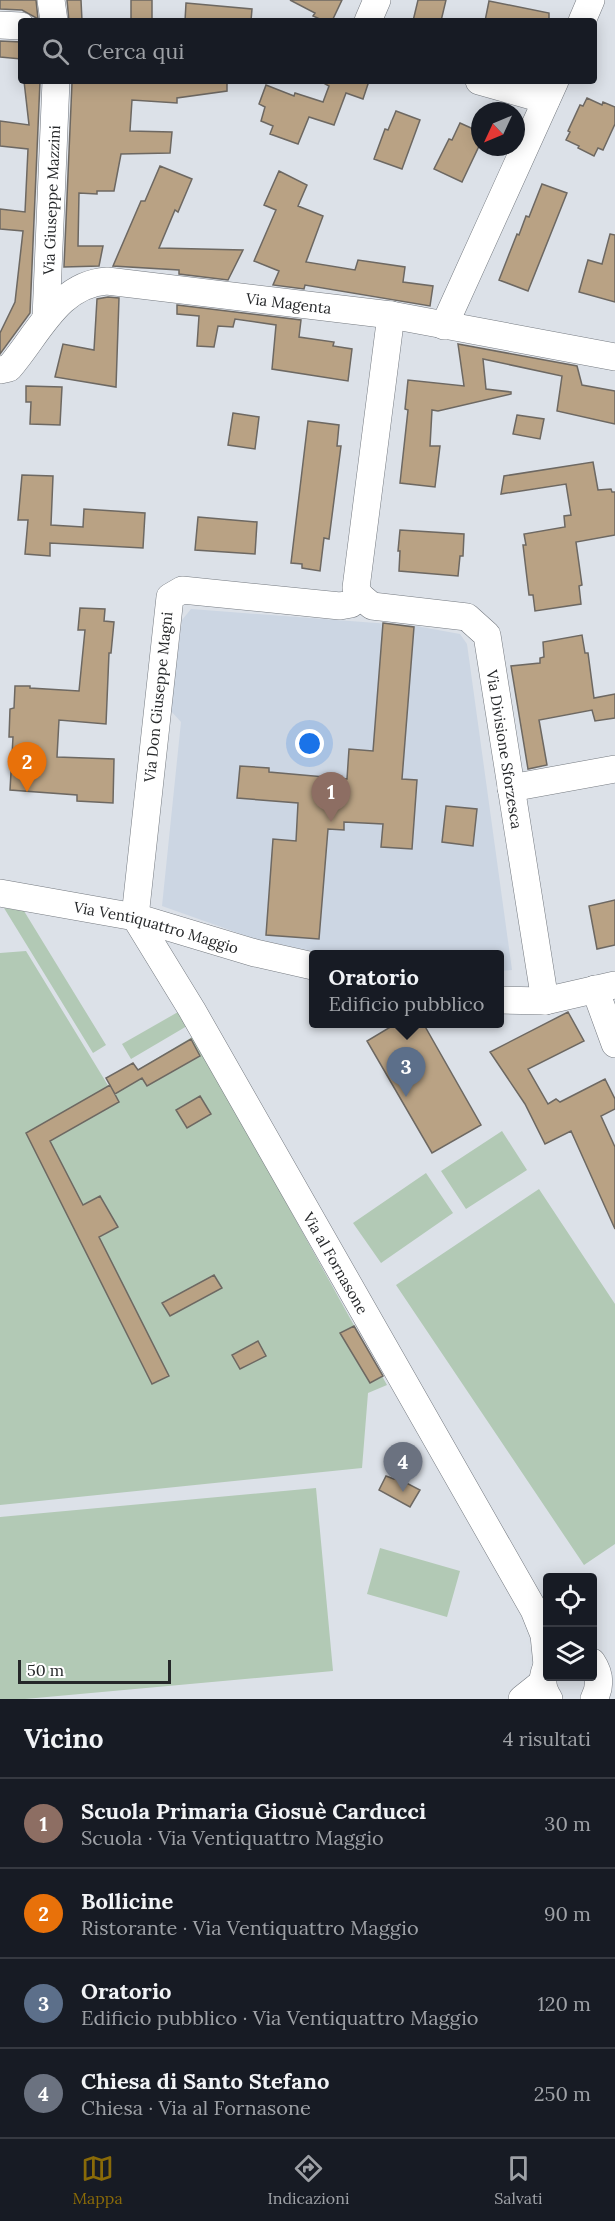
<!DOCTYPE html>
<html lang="it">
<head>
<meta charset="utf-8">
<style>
  :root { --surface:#171b24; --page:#20242c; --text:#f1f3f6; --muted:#9ea1a6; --line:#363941; --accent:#896a08 }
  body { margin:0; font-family:Lora,serif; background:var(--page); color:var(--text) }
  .controls { position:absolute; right:18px; bottom:18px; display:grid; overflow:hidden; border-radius:6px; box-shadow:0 3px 15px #0003 }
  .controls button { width:54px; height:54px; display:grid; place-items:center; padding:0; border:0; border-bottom:2px solid var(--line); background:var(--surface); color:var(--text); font:30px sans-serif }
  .compass { position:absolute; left:471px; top:102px; width:54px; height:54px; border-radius:50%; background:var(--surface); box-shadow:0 3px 15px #0003; rotate:226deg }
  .scale { position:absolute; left:18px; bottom:15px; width:153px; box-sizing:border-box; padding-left:6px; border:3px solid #252729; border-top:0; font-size:16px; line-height:21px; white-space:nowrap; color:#252729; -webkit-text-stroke:4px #fff; paint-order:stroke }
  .you { position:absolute; left:310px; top:744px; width:21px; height:21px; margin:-15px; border:4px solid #fff; border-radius:50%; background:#1a73e8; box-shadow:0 0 0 9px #1a73e833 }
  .badge { display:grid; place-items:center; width:39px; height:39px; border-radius:50%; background:var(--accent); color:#fff; font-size:20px; font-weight:700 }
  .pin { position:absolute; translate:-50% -50px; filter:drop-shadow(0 2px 3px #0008) }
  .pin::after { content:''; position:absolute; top:32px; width:21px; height:18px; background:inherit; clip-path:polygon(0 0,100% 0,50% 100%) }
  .popup { position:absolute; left:309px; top:950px; width:195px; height:78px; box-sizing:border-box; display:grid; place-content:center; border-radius:6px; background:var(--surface); filter:drop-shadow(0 2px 4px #0005); font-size:20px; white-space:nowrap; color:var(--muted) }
  .popup b { font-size:22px; color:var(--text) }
  .popup::after { content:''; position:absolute; left:50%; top:100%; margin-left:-12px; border:12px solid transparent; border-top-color:var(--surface) }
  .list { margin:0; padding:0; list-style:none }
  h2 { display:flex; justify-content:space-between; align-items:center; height:78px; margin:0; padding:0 24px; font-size:26px }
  h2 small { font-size:20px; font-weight:400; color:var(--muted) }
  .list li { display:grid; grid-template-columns:39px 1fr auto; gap:18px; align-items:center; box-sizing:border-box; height:90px; padding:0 24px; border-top:2px solid var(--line) }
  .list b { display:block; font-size:22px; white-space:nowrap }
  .list p { margin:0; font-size:20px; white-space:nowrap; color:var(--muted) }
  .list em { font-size:20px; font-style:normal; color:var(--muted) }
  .icon { flex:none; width:33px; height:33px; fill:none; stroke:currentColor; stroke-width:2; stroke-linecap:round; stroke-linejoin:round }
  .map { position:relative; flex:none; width:615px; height:1699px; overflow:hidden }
  .search { position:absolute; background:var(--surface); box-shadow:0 3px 15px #0003; left:18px; right:18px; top:18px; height:66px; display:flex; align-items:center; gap:15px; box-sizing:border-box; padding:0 21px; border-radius:6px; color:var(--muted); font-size:22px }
  .sheet { height:438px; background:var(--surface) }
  nav { display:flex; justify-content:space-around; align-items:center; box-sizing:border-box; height:84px; border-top:2px solid var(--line); background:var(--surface); font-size:16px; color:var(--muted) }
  nav a { display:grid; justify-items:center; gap:3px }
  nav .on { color:var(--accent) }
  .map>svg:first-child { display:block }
  .built { fill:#ccd6e3 }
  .green { fill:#b2c9b5 }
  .building { fill:#b9a284; stroke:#6d6862; stroke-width:1.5 }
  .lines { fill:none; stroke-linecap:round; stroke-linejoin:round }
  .minor-casing { stroke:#757a80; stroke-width:28 }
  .minor { stroke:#fff; stroke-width:27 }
  .labels { text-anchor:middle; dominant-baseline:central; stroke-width:5; stroke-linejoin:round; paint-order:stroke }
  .street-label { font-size:15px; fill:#252729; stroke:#fff }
</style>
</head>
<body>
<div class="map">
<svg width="615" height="1699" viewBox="0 0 615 1699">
  <rect width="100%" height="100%" fill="#dce1e8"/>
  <path class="built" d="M191 609 416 626 460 634 467 644 512 970 499 971V954H326L255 939 162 906 181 722 170 710 182 620Z"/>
  <path class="green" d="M4 908 24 911 106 1045 93 1053Z
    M26 951 109 1087 194 1036 387 1385 368 1393 362 1468 0 1505V953Z
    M178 1012 187 1026 131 1059 122 1044Z
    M502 1131 527 1170 466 1209 441 1171Z
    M426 1173 453 1213 381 1263 353 1223Z
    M539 1189 615 1304V1544L584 1565 396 1285Z
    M316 1488 333 1671 25 1699H0V1517Z
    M380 1548 460 1571 447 1617 367 1594Z"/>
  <path class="building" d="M0 0H36L38 19 22 10 0 9Z
    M67 0H81L82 21H69Z
    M131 0H152V21H131Z
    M290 0H342L332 21H324L313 16 315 13Z
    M418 0H446L441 21H413Z
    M489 1 549 13V21H485Z
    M186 3 252 9 251 21H185Z
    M0 41 21 42V59L0 57Z
    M24 81H40L30 313 0 354V333L15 302 23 231 0 229V209L25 212 28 149 0 146V121L29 125Z
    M102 81H227V91L177 98V103L132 100 130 131 172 132 170 153 121 154 114 191H97V194L79 193 78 246H103L99 266 64 267 72 83Z
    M320 81H369L363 99 346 93 334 125 309 117 298 144 270 134 273 126 261 121 265 107 259 104 266 85 294 96 295 93 323 102 329 86Z
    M587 98 602 105 603 102 615 107V124L603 150 598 148 594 156 578 148 579 146 566 140 570 132 568 131 580 105 583 106Z
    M396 111 420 120 402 169 374 159 385 129 388 130Z
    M460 123 480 132V144L462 182 434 169 449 139 452 140Z
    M160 166 192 179 178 212 175 210 159 248 243 250 228 280 179 274V270L113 266 141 201H145Z
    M279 171 307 185 298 206 323 216 306 262 355 270 358 260 405 267 403 282 433 286 430 306 305 285 304 289 273 285 279 271 254 261 276 210 264 205Z
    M542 184 567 193 528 291 499 280 517 234 519 235 526 216 529 217Z
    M610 234 615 235V302L579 292 588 260 602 264Z
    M108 297 119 298 116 387 55 377 63 344 94 350 97 299Z
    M177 305 301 320 299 337 334 342 333 346 352 349 348 381 272 369 276 325 235 319 233 327 218 326 214 347 197 346 199 316 177 314Z
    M458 344 577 366 582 385 615 391V424L557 411 562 376 483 359 486 389 511 392V394L438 411 432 410 430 446H440L435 487 400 483 408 410 405 409 408 380 464 386Z
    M26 386 62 387 60 425 30 424 31 402H26Z
    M233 413 259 417 255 449 228 445Z
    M517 415 544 419 540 439 513 434Z
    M308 421 339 425 337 446H341L329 539 324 538 320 571 302 568V564L291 563Z
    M593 462 598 490 611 489 612 492H615V535L576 542 582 585 579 586 581 604 535 611 533 595H529L523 545H526L524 534 565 527 564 516 571 515 566 484 501 494 504 476Z
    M22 475 53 476 51 525 83 527 84 509 145 513 143 548 50 543V556L25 554 28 520H18Z
    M198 517 257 522 255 554 195 550Z
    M400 530 464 534 463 556H460L458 576 399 571 400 551H398Z
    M80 608 105 609 104 621 114 622 111 653H109L106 724 59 720 57 757 114 759 113 803 77 801V795L10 790 13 737H9L10 709 14 708 15 686H30V688L79 691 85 630H78Z
    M383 623 414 627 402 779 417 780 412 849 381 847 383 824 344 822V830L328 829 319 939 266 935 273 839 296 841 298 803 237 798 240 766 269 768V772L347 779 349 749 373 751Z
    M582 635 585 653H588L594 698 615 694V718L595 721 592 710 539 720 547 765 528 769 511 666 540 663V658L544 657 543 642Z
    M446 806 477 809 473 846 442 842Z
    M615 900V945L597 949 589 906Z
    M568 1012 584 1041 528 1069 548 1104 556 1099 560 1102 605 1079 615 1099V1109L601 1116 615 1147V1229L571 1131 545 1144 525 1104 490 1052Z
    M397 1023H423L481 1125 432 1153 367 1041Z
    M191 1039 200 1056 147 1086 142 1078 115 1094 106 1078 133 1063 138 1070Z
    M110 1085 119 1102 50 1141 83 1205 100 1196 118 1227 99 1237 169 1376 152 1384 26 1133Z
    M200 1096 211 1114 187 1128 176 1110Z
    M214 1275 222 1288 170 1316 162 1303Z
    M354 1326 383 1376 370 1383 340 1333Z
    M258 1341 266 1356 240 1369 232 1355Z
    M386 1476 394 1479 395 1477 420 1490 410 1507 379 1490Z"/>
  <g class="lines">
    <g class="minor-casing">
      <g id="minor">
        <path d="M51 0 54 21"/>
        <path d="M368 21 377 0"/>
        <path d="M582 21 591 0"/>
        <path d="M0 25 21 26"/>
        <path d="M479 81 546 100"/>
        <path id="s1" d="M391 315 356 588 360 596 372 606 467 617 487 635 545 1001"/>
        <path id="s2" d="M46 318 56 81"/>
        <path d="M444 326 555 81"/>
        <path id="s3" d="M0 370 9 368C38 335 58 284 107 281L391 315 615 357"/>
        <path id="s4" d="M360 596 351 604 340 606 182 590 170 597 135 917 192 1010 534 1610 544 1635 547 1665"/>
        <path d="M511 788 615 769"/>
        <path id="s5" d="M0 893 135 917 255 953 313 966"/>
        <path d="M595 989 615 1044"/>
        <path d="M499 1000 545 1001 615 985"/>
        <path d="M592 1662C600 1674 601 1686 594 1699"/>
        <path d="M548 1664C541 1677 541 1687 549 1699"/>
        <path d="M522 1699 542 1683"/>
      </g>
    </g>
    <use href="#minor" class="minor"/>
  </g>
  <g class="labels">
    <g class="street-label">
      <text stroke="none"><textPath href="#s2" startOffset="118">Via Giuseppe Mazzini</textPath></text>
      <text stroke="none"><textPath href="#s3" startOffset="328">Via Magenta</textPath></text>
      <text transform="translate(158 697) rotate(-84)">Via Don Giuseppe Magni</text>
      <text stroke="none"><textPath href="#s1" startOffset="538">Via Divisione Sforzesca</textPath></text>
      <text stroke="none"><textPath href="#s5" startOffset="160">Via Ventiquattro Maggio</textPath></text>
      <text stroke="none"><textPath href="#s4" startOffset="918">Via al Fornasone</textPath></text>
    </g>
  </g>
</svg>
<div class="controls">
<button><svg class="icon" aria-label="locate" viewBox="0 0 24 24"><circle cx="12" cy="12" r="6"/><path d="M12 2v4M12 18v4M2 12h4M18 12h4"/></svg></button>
<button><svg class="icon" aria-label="layers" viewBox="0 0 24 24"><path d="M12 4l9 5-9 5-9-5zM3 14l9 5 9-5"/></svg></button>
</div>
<svg class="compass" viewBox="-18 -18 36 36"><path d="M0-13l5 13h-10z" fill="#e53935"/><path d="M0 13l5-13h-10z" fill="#9ea1a6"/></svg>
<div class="scale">50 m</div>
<div class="you"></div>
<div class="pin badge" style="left:331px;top:822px;background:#8d6e63">1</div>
<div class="pin badge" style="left:27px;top:792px;background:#e8710a">2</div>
<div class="pin badge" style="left:406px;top:1097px;background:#5c6f8a">3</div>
<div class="popup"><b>Oratorio</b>Edificio pubblico</div>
<div class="pin badge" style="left:403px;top:1492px;background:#6b7280">4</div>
<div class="search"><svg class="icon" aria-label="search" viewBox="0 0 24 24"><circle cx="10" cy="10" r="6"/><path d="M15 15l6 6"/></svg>Cerca qui</div>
</div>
<section class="sheet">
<h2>Vicino<small>4 risultati</small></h2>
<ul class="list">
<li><span class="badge" style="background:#8d6e63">1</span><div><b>Scuola Primaria Giosuè Carducci</b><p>Scuola · Via Ventiquattro Maggio</p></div><em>30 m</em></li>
<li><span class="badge" style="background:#e8710a">2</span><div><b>Bollicine</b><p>Ristorante · Via Ventiquattro Maggio</p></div><em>90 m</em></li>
<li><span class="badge" style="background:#5c6f8a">3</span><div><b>Oratorio</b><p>Edificio pubblico · Via Ventiquattro Maggio</p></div><em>120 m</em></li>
<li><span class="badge" style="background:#6b7280">4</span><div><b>Chiesa di Santo Stefano</b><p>Chiesa · Via al Fornasone</p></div><em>250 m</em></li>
</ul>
</section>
<nav>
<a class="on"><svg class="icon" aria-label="map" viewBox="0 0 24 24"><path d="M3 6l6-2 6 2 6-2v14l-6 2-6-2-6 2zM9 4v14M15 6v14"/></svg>Mappa</a>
<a><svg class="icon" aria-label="directions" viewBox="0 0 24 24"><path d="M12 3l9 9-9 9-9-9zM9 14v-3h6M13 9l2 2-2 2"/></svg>Indicazioni</a>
<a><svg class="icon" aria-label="saved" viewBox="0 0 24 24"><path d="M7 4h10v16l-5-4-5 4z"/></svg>Salvati</a>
</nav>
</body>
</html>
